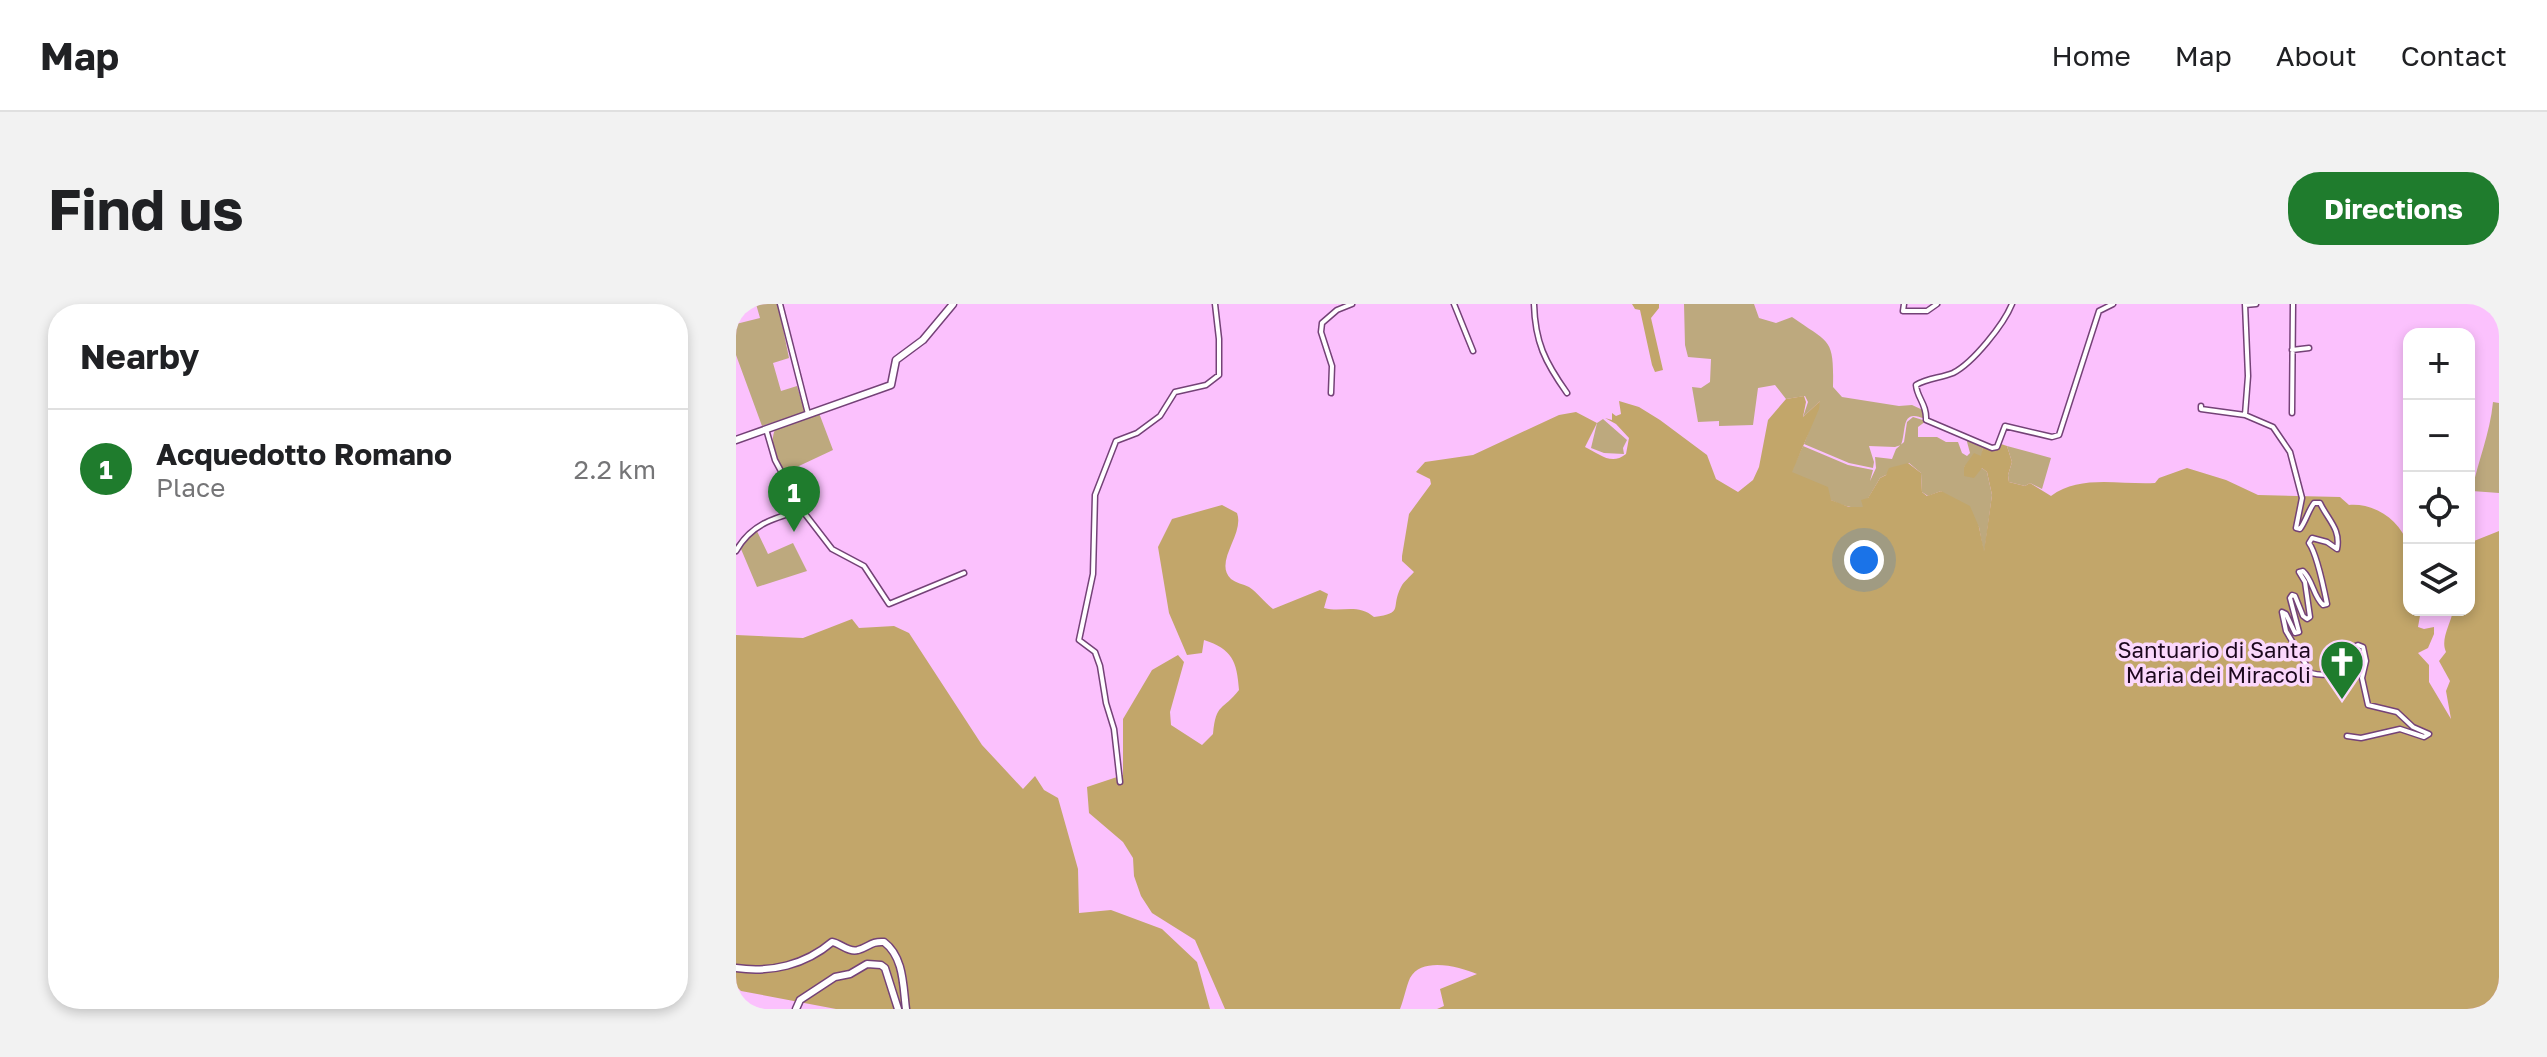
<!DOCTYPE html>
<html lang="en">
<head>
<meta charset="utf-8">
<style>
  :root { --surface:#fff; --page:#f2f2f2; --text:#202124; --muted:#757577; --line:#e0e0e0; --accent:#1f7c2d }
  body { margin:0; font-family:"Golos Text",sans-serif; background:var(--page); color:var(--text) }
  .controls { position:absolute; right:24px; top:24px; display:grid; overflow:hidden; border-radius:16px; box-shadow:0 4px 12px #0003 }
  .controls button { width:72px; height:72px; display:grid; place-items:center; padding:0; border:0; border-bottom:2px solid var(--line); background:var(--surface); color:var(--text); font:40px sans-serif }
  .you { position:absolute; left:1128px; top:256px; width:28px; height:28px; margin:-20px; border:6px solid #fff; border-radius:50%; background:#1a73e8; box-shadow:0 0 0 12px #1a73e833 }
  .badge { display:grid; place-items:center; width:52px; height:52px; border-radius:50%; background:var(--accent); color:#fff; font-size:26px; font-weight:700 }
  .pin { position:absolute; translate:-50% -66px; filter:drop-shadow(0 2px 4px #0008) }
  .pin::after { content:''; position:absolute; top:42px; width:28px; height:24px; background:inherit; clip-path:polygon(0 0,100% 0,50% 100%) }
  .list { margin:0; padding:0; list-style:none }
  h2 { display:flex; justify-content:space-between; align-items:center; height:104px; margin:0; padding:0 32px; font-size:34px }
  h2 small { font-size:26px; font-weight:400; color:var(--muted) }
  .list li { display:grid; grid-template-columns:52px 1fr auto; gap:24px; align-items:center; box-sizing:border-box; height:120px; padding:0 32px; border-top:2px solid var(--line) }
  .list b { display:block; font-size:30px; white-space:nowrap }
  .list p { margin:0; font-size:26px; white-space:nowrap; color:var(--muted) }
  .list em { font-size:26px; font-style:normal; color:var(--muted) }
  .icon { flex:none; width:44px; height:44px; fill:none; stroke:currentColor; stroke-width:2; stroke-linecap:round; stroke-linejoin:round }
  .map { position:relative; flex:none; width:1763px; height:705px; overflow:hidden; border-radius:32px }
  header { display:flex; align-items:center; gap:48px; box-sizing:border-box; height:112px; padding:0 40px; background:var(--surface); border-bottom:2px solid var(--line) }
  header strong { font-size:38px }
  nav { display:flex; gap:44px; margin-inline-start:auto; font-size:28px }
  .intro { display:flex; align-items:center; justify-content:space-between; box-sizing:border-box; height:192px; padding:0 48px }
  h1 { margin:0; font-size:56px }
  .button { padding:20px 36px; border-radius:32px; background:var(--accent); color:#fff; font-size:28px; font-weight:700 }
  main { display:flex; gap:48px; padding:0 48px }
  aside { flex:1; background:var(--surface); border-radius:32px; box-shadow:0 4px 12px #0003 }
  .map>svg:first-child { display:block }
  .green { fill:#bda97e }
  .forest { fill:#c2a66a }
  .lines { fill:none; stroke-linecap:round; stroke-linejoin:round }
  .street-casing { stroke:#744277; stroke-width:7 }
  .secondary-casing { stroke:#744277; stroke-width:9 }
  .street { stroke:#fff; stroke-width:4 }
  .secondary { stroke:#fff; stroke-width:6 }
  .labels { text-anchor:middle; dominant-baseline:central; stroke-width:7; stroke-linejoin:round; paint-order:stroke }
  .poi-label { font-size:22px; fill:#1c081d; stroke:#fbd8fc; text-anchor:end }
</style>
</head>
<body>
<header>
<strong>Map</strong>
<nav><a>Home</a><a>Map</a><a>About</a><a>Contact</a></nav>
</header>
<div class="intro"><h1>Find us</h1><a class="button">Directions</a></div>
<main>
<aside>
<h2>Nearby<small></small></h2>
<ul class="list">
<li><span class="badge">1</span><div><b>Acquedotto Romano</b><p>Place</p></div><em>2.2 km</em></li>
</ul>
</aside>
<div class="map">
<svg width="1763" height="705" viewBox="0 0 1763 705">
  <rect width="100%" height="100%" fill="#fbc1fd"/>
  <path class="green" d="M20 0H42L53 54 37 59 45 87 61 82 69 108 26 122 0 51V20L24 14Z
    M948 0H1018L1023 14 1040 19 1056 13C1094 40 1098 33 1097 83L1106 93 1163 102 1176 101 1189 107V115C1164 104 1171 126 1165 141L1159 143 1133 142 1138 158 1137 164 1113 159 1068 140 1084 97 1067 113 1072 98 1069 92 1050 95 1039 81 1022 84 1017 121 983 122V117L962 118 956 83 965 84 974 78 975 55 952 53 949 41Z
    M1757 98 1763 99V189L1736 187C1742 156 1754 130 1757 98Z
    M83 109 97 146 48 169C40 154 32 140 40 123Z
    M1177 113 1190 117 1182 123V133H1201L1210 138H1222L1226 149 1231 152 1234 149 1230 134 1247 143 1246 153 1228 163 1229 172 1246 164 1251 168 1256 191 1248 251 1243 223 1205 187 1192 192 1186 188 1185 169 1173 159 1144 174 1127 203C1100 207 1075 182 1055 168L1067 142 1112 161 1137 166 1134 177 1140 164 1139 153 1156 155 1160 145 1168 138 1171 118Z
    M867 115 891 136 887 144 888 150 868 149 855 144 861 119Z
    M1271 142 1315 154 1306 185 1294 179 1289 182 1273 178 1272 171 1276 158Z
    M20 225 32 250 57 239 71 267 21 283 5 245 10 235Z"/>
  <path class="forest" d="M896 0H923V4L915 14 927 66 919 68 916 61 904 6 899 5Z
    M1068 92 1070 98 1067 113 1084 97 1083 105 1056 168 1092 183 1095 196 1113 203H1127L1125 196 1132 194 1144 174 1150 171 1153 164 1172 159 1185 169 1186 188 1191 192 1205 187 1234 202 1243 223 1248 247 1256 191 1251 168 1246 164 1238 174 1228 172V163L1238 149 1245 152 1247 143 1263 145 1265 140 1271 142 1276 158 1272 171 1273 178 1289 182 1294 179 1315 192C1344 170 1384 181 1419 179L1423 174 1451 164 1490 176 1522 191 1604 193 1613 201C1638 199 1664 215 1672 241 1677 256 1673 289 1673 306H1685L1682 323 1688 325 1698 323V330L1692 344 1682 349 1693 361V378L1715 415 1710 387 1714 377 1703 357 1710 348C1704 335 1715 320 1717 306H1733V239L1763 227V705H701L708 702 704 685 741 670C724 663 686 652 674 674 670 683 668 695 664 705H489L459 636 416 609 405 592 398 572 397 554 387 538 353 509 351 483 387 471V415L416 366 442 351 448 358 434 408 435 421 466 441 477 430C480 398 487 407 503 386 501 357 496 345 468 336L466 349 451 351 433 309 422 243 436 215 486 201 501 209C509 230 477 258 495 275 500 279 507 280 513 283 522 289 528 298 537 305L584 286 592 290 588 304C606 309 621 299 638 313 669 309 654 304 665 283 668 277 674 273 678 268L666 257V252L673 210 695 180 694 175 680 168 689 158 737 151 823 111 840 108 861 119 849 143C864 150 875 162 890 150L893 134 880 120 869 114 876 116V109L880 112 885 110 883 97 903 103 924 116 971 151 980 175 1002 188 1017 176 1023 163 1032 116 1050 95Z
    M116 315 123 324 158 322 173 329 246 441 287 485 299 472 308 486 322 494 342 565 343 609 375 606 426 625 461 658 474 705H100L5 687 0 682V331L67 334Z"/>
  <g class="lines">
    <g class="street-casing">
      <path id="street" d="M44 0 72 110
        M718 0 737 47
        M798 0C799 38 809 58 831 89
        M1168 0 1167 7H1191L1201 0
        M1276 0C1268 20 1237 59 1217 69 1205 74 1191 74 1180 81 1181 94 1191 100 1190 116L1256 144 1261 143 1269 122 1316 133 1323 131 1363 7 1377 0
        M1509 0 1512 72 1509 111 1537 123 1554 148 1566 194 1560 224 1564 225C1570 217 1572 207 1578 199H1584C1592 216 1605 225 1601 245L1591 238 1576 234 1573 239C1581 250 1588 285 1591 300L1587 301C1577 292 1577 276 1567 267L1563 268 1569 278 1574 313 1571 315 1567 312 1559 292 1556 291 1554 294 1563 328 1559 329 1550 310 1546 308 1550 327 1575 369C1589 373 1604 369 1616 361L1617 343 1622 341 1627 343 1630 357 1626 374 1632 401 1661 408 1677 423 1693 430 1688 433 1664 425 1625 434 1611 432
        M1509 1 1520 0
        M1556 46 1573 44
        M595 89 596 62 585 28 586 19 601 6 616 0
        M1465 102V105L1509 111
        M1556 109 1557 0
        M30 125 39 156 66 206 96 245 128 262 153 300 228 269
        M0 247C15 220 38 214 66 206
        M384 478 378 425 370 399 364 362 359 348 343 336 357 270 359 191 380 137 401 129 424 112 439 88 470 81 483 71V35L479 0"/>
    </g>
    <g class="secondary-casing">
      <path id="secondary" d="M0 136 155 81 160 56 187 36 217 0
        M0 664C35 669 69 661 96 638 104 639 113 649 122 646 133 643 135 637 148 638 168 653 167 682 170 705
        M60 705 64 696 99 673 114 670 131 660 145 661 149 664 162 705"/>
    </g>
    <use href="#street" class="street"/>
    <use href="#secondary" class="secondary"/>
  </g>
  <defs>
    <g id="church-pin" transform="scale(2.3)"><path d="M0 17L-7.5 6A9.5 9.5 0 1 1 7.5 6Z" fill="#1f7c2d" stroke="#fbd8fc"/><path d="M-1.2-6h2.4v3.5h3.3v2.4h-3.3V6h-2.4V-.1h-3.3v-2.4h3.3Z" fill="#fff"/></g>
  </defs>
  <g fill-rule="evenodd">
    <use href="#church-pin" x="1606" y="358"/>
  </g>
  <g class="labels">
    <g class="poi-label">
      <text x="1575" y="345">Santuario di Santa<tspan x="1575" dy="25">Maria dei Miracoli</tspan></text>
    </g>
  </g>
</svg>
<div class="controls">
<button>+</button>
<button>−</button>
<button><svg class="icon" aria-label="locate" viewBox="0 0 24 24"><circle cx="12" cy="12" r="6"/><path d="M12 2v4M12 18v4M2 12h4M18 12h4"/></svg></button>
<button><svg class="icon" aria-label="layers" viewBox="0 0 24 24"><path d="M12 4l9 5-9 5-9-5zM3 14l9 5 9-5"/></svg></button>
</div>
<div class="you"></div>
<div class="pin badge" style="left:58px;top:228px">1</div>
</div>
</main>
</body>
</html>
